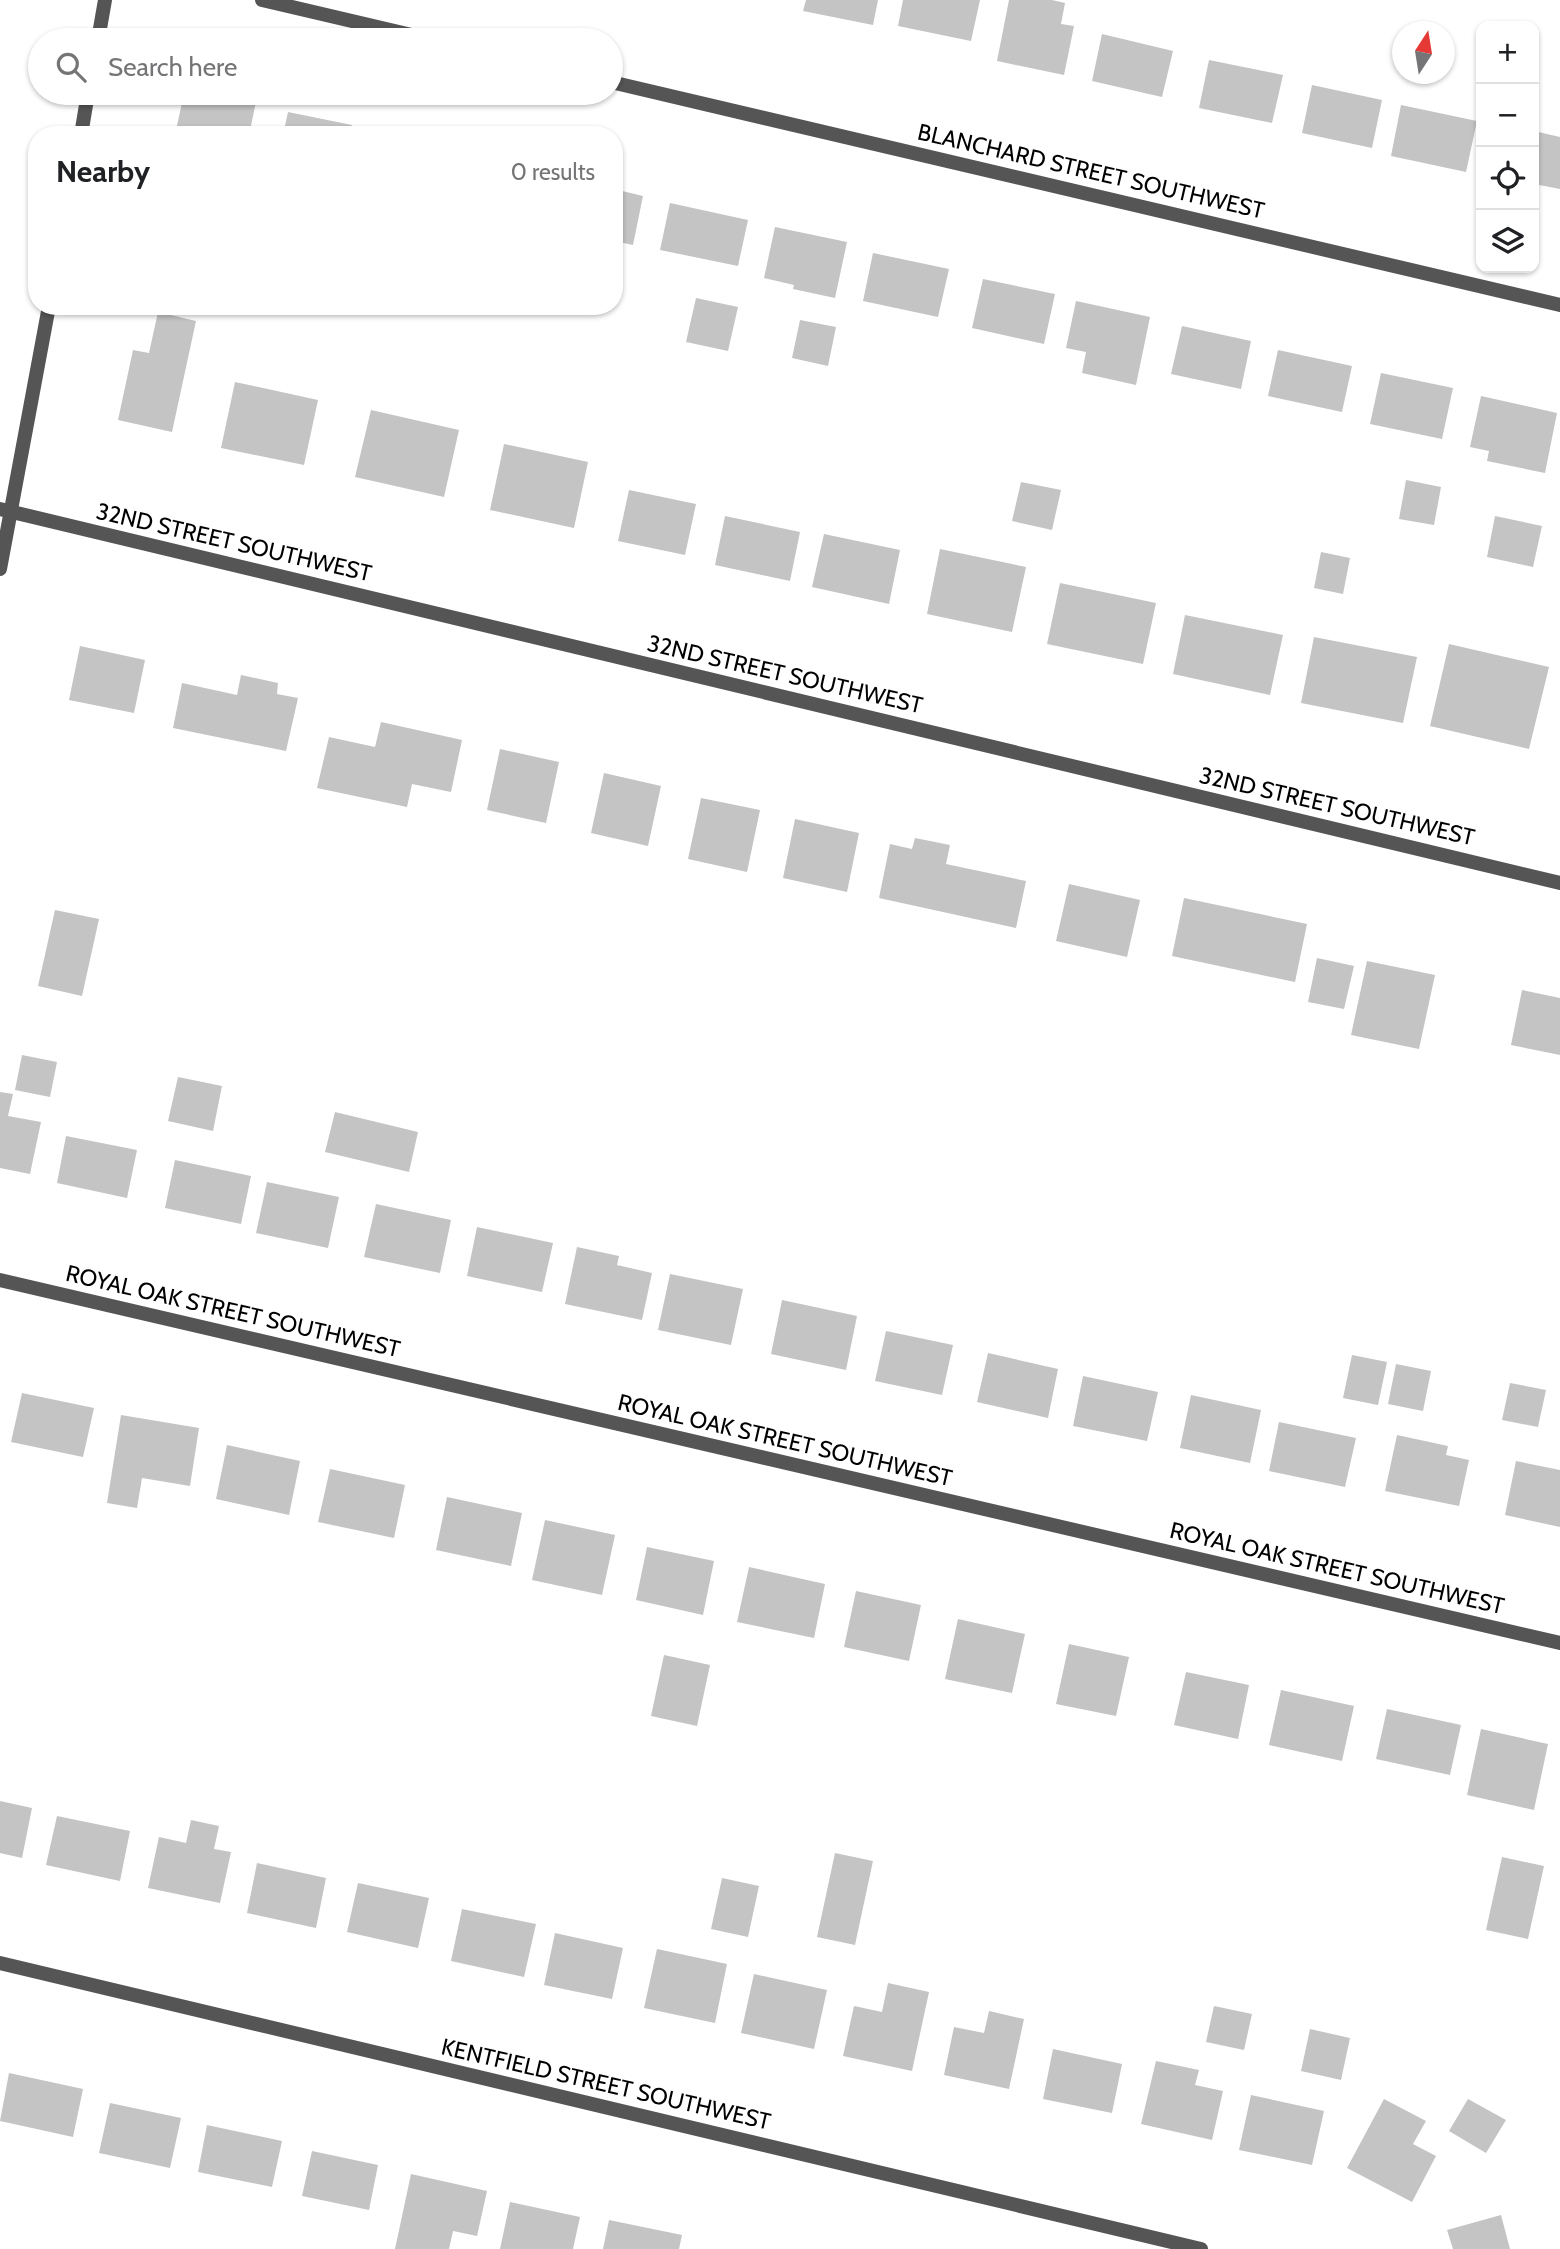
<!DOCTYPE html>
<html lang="en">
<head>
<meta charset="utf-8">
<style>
  :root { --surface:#fff; --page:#f6f6f6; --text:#202124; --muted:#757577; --line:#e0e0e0 }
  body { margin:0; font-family:Cabin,sans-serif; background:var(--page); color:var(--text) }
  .controls { position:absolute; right:21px; top:21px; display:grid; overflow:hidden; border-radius:14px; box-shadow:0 2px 5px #0004 }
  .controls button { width:63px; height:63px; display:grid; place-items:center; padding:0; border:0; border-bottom:2px solid var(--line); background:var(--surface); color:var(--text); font:35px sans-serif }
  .compass { position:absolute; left:1392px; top:21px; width:63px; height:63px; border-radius:50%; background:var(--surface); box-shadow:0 2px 5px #0004; rotate:12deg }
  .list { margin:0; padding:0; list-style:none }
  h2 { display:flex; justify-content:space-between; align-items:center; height:91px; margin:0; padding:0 28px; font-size:30px }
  h2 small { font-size:23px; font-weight:400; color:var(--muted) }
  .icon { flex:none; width:38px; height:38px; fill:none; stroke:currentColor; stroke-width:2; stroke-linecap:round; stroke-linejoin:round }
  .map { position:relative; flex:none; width:1560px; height:2249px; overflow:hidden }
  .search { position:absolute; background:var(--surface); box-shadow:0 2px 5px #0004; left:28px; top:28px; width:595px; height:77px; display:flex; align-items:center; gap:18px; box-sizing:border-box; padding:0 24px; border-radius:38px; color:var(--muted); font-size:26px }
  .panel { position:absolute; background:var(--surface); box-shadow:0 2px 5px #0004; left:28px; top:126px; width:595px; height:189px; border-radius:28px }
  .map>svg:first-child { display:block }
  .building { fill:#c4c4c4 }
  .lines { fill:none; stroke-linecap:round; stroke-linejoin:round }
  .street { stroke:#555; stroke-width:14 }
  .labels { text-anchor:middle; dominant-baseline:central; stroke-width:6; stroke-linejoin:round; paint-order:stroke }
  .street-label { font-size:23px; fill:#000; stroke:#fff }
</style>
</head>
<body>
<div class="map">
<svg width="1560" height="2249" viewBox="0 0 1560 2249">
  <rect width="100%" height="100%" fill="#fff"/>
  <path class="building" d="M806 0H878L873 25 803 11Z
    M903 0H980L971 41 898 26Z
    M1009 0H1052L1065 3 1061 24 1074 26 1064 75 997 61Z
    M1102 34 1173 51 1162 97 1092 81Z
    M1209 60 1283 75 1272 123 1199 108Z
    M1312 85 1382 100 1372 148 1302 133Z
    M184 93H210L256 102 249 135H175Z
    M1401 105 1477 121 1466 172 1391 156Z
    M288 112 352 125 350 135H283Z
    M1534 131 1560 137V189L1534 184Z
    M614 189 643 196 633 245 614 241Z
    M670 203 748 220 738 266 660 250Z
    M775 227 847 242 835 298 793 289 794 285 764 278Z
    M873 253 949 269 938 317 863 301Z
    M983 279 1055 294 1044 344 972 328Z
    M696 298 738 307 728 351 686 342Z
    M1076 301 1150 317 1136 385 1082 373 1086 352 1066 348Z
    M158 312 196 321 172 432 118 420 133 350 149 353Z
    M800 320 836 327 828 366 792 358Z
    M1182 326 1251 341 1241 389 1171 374Z
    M1278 350 1352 366 1342 412 1268 396Z
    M1381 373 1453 388 1442 439 1370 424Z
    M235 382 318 400 304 465 221 448Z
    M1481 396 1557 413 1545 473 1487 461 1489 451 1470 447Z
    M371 410 459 430 444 497 355 477Z
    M504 444 588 462 574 528 490 510Z
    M1406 480 1441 487 1434 525 1399 519Z
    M1021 482 1061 490 1052 530 1012 521Z
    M629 490 696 504 685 555 618 541Z
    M725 516 800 532 790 581 715 565Z
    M1495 516 1542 526 1533 567 1487 557Z
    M824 534 900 550 889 604 812 587Z
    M940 549 1026 567 1012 632 927 614Z
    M1321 552 1350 558 1343 594 1314 588Z
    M1060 583 1156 603 1143 664 1047 644Z
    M1185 615 1283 635 1270 695 1173 674Z
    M1314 637 1417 657 1403 723 1301 703Z
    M1449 644 1549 667 1529 749 1430 726Z
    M80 646 145 660 134 713 69 700Z
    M241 675 278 683 277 694 298 698 286 751 173 728 182 683 237 695Z
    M381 722 462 740 451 792 412 784 407 807 317 788 329 737 375 747Z
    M500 749 559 762 546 823 487 810Z
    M604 773 661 786 648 846 591 833Z
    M701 798 760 810 747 872 688 859Z
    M795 819 859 833 847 892 783 878Z
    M915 838 950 845 946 864 1026 881 1016 928 879 898 890 844 912 849Z
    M1069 884 1140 900 1127 957 1056 941Z
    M1184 898 1307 924 1295 982 1172 956Z
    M55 910 99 919 82 996 38 986Z
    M1317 958 1354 966 1344 1009 1308 1002Z
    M1367 961 1435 975 1419 1049 1351 1035Z
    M1522 990 1560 998V1055L1511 1045Z
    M22 1055 57 1062 50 1097 15 1090Z
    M178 1077 222 1086 213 1131 168 1121Z
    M0 1092 13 1094 8 1116 41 1122 30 1174 0 1168Z
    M335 1112 418 1132 409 1172 325 1152Z
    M66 1136 137 1150 127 1198 57 1183Z
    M175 1160 251 1176 241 1224 165 1208Z
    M267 1182 339 1197 328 1248 256 1233Z
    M376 1204 451 1220 440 1273 364 1257Z
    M477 1227 553 1243 542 1292 467 1276Z
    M577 1247 619 1256 617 1265 652 1273 642 1320 565 1304Z
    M670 1274 743 1289 731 1345 658 1330Z
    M782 1300 857 1316 846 1370 771 1354Z
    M886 1331 953 1345 942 1395 875 1381Z
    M988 1353 1058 1369 1048 1418 977 1402Z
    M1352 1355 1387 1362 1378 1405 1343 1398Z
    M1396 1364 1431 1371 1423 1411 1388 1404Z
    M1083 1376 1158 1392 1147 1441 1073 1426Z
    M1510 1383 1546 1390 1538 1427 1502 1420Z
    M22 1393 94 1408 83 1457 11 1442Z
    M1191 1395 1261 1410 1250 1463 1180 1448Z
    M121 1415 199 1428 190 1486 142 1478 137 1508 107 1503Z
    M1279 1422 1356 1438 1345 1487 1269 1471Z
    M1397 1435 1448 1446 1446 1455 1469 1460 1459 1506 1385 1491Z
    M227 1445 300 1461 289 1515 216 1499Z
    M1516 1461 1560 1470V1527L1505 1515Z
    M330 1469 405 1485 394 1538 318 1522Z
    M447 1497 522 1513 511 1566 436 1550Z
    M545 1520 615 1535 602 1595 532 1580Z
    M647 1547 714 1561 703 1615 636 1600Z
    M749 1567 825 1584 814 1638 737 1622Z
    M856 1591 921 1605 909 1661 844 1647Z
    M958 1619 1025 1634 1012 1693 945 1679Z
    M1069 1644 1129 1657 1116 1716 1056 1704Z
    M664 1655 710 1665 697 1726 651 1716Z
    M1186 1672 1249 1685 1238 1739 1174 1725Z
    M1281 1690 1354 1706 1342 1761 1269 1745Z
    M1387 1709 1461 1725 1450 1775 1376 1759Z
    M1481 1729 1548 1744 1534 1810 1467 1795Z
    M0 1801 32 1808 22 1858 0 1853Z
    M57 1816 130 1831 120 1881 46 1865Z
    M191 1820 219 1826 214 1849 231 1852 220 1903 148 1888 159 1837 186 1843Z
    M835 1853 873 1861 855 1945 817 1937Z
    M1502 1857 1544 1866 1528 1939 1486 1930Z
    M257 1863 326 1878 316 1928 247 1913Z
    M722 1878 759 1886 748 1937 711 1929Z
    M358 1883 429 1898 418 1948 347 1932Z
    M462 1909 536 1924 524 1977 451 1961Z
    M555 1933 623 1948 612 1999 544 1985Z
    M657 1949 727 1964 715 2023 644 2008Z
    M754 1974 827 1990 814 2049 741 2033Z
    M888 1983 929 1992 912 2071 843 2056 854 2006 882 2012Z
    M1214 2006 1252 2014 1244 2050 1206 2042Z
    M989 2011 1024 2019 1009 2089 944 2075 954 2027 984 2033Z
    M1310 2029 1350 2038 1341 2080 1301 2071Z
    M1053 2049 1122 2064 1112 2113 1043 2099Z
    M1156 2061 1199 2070 1195 2085 1223 2091 1212 2140 1141 2124Z
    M9 2073 83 2089 73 2137 0 2121Z
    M1251 2095 1324 2111 1312 2165 1239 2150Z
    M1384 2099 1426 2121 1413 2144 1436 2156 1412 2202 1347 2168Z
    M1468 2099 1506 2120 1486 2153 1449 2131Z
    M110 2103 181 2118 170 2168 99 2153Z
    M207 2125 282 2141 272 2187 198 2172Z
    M312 2151 378 2165 369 2210 302 2196Z
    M411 2174 487 2191 477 2236 453 2231 449 2249H395Z
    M510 2202 580 2217 573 2249H500Z
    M1501 2215 1510 2249H1453L1447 2230Z
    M609 2220 682 2235 679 2249H603Z"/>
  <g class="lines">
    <path class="street" d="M262 0 433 40
      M98 40 105 0
      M611 82 1560 305
      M81 135 88 93
      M0 509 1560 883
      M0 569 49 306
      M0 1280 1560 1643
      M0 1963 1201 2249"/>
  </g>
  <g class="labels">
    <g class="street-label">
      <text transform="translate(1091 171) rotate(13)">BLANCHARD STREET SOUTHWEST</text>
      <text transform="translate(234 542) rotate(13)">32ND STREET SOUTHWEST</text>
      <text transform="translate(785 674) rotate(13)">32ND STREET SOUTHWEST</text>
      <text transform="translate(1337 806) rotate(13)">32ND STREET SOUTHWEST</text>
      <text transform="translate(233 1311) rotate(13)">ROYAL OAK STREET SOUTHWEST</text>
      <text transform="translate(785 1440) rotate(13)">ROYAL OAK STREET SOUTHWEST</text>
      <text transform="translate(1337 1568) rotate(13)">ROYAL OAK STREET SOUTHWEST</text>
      <text transform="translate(606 2084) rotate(13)">KENTFIELD STREET SOUTHWEST</text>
    </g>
  </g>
</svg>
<div class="controls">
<button>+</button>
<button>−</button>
<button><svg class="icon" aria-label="locate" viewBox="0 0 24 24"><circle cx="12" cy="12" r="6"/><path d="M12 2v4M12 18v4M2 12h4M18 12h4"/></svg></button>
<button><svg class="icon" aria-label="layers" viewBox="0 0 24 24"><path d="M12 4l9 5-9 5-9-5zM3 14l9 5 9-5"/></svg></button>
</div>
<svg class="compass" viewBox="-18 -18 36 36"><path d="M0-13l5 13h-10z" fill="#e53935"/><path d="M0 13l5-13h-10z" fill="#757577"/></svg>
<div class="search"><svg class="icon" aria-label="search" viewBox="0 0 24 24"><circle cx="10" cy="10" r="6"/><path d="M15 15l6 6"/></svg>Search here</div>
<section class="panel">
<h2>Nearby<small>0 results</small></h2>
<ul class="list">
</ul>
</section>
</div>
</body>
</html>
